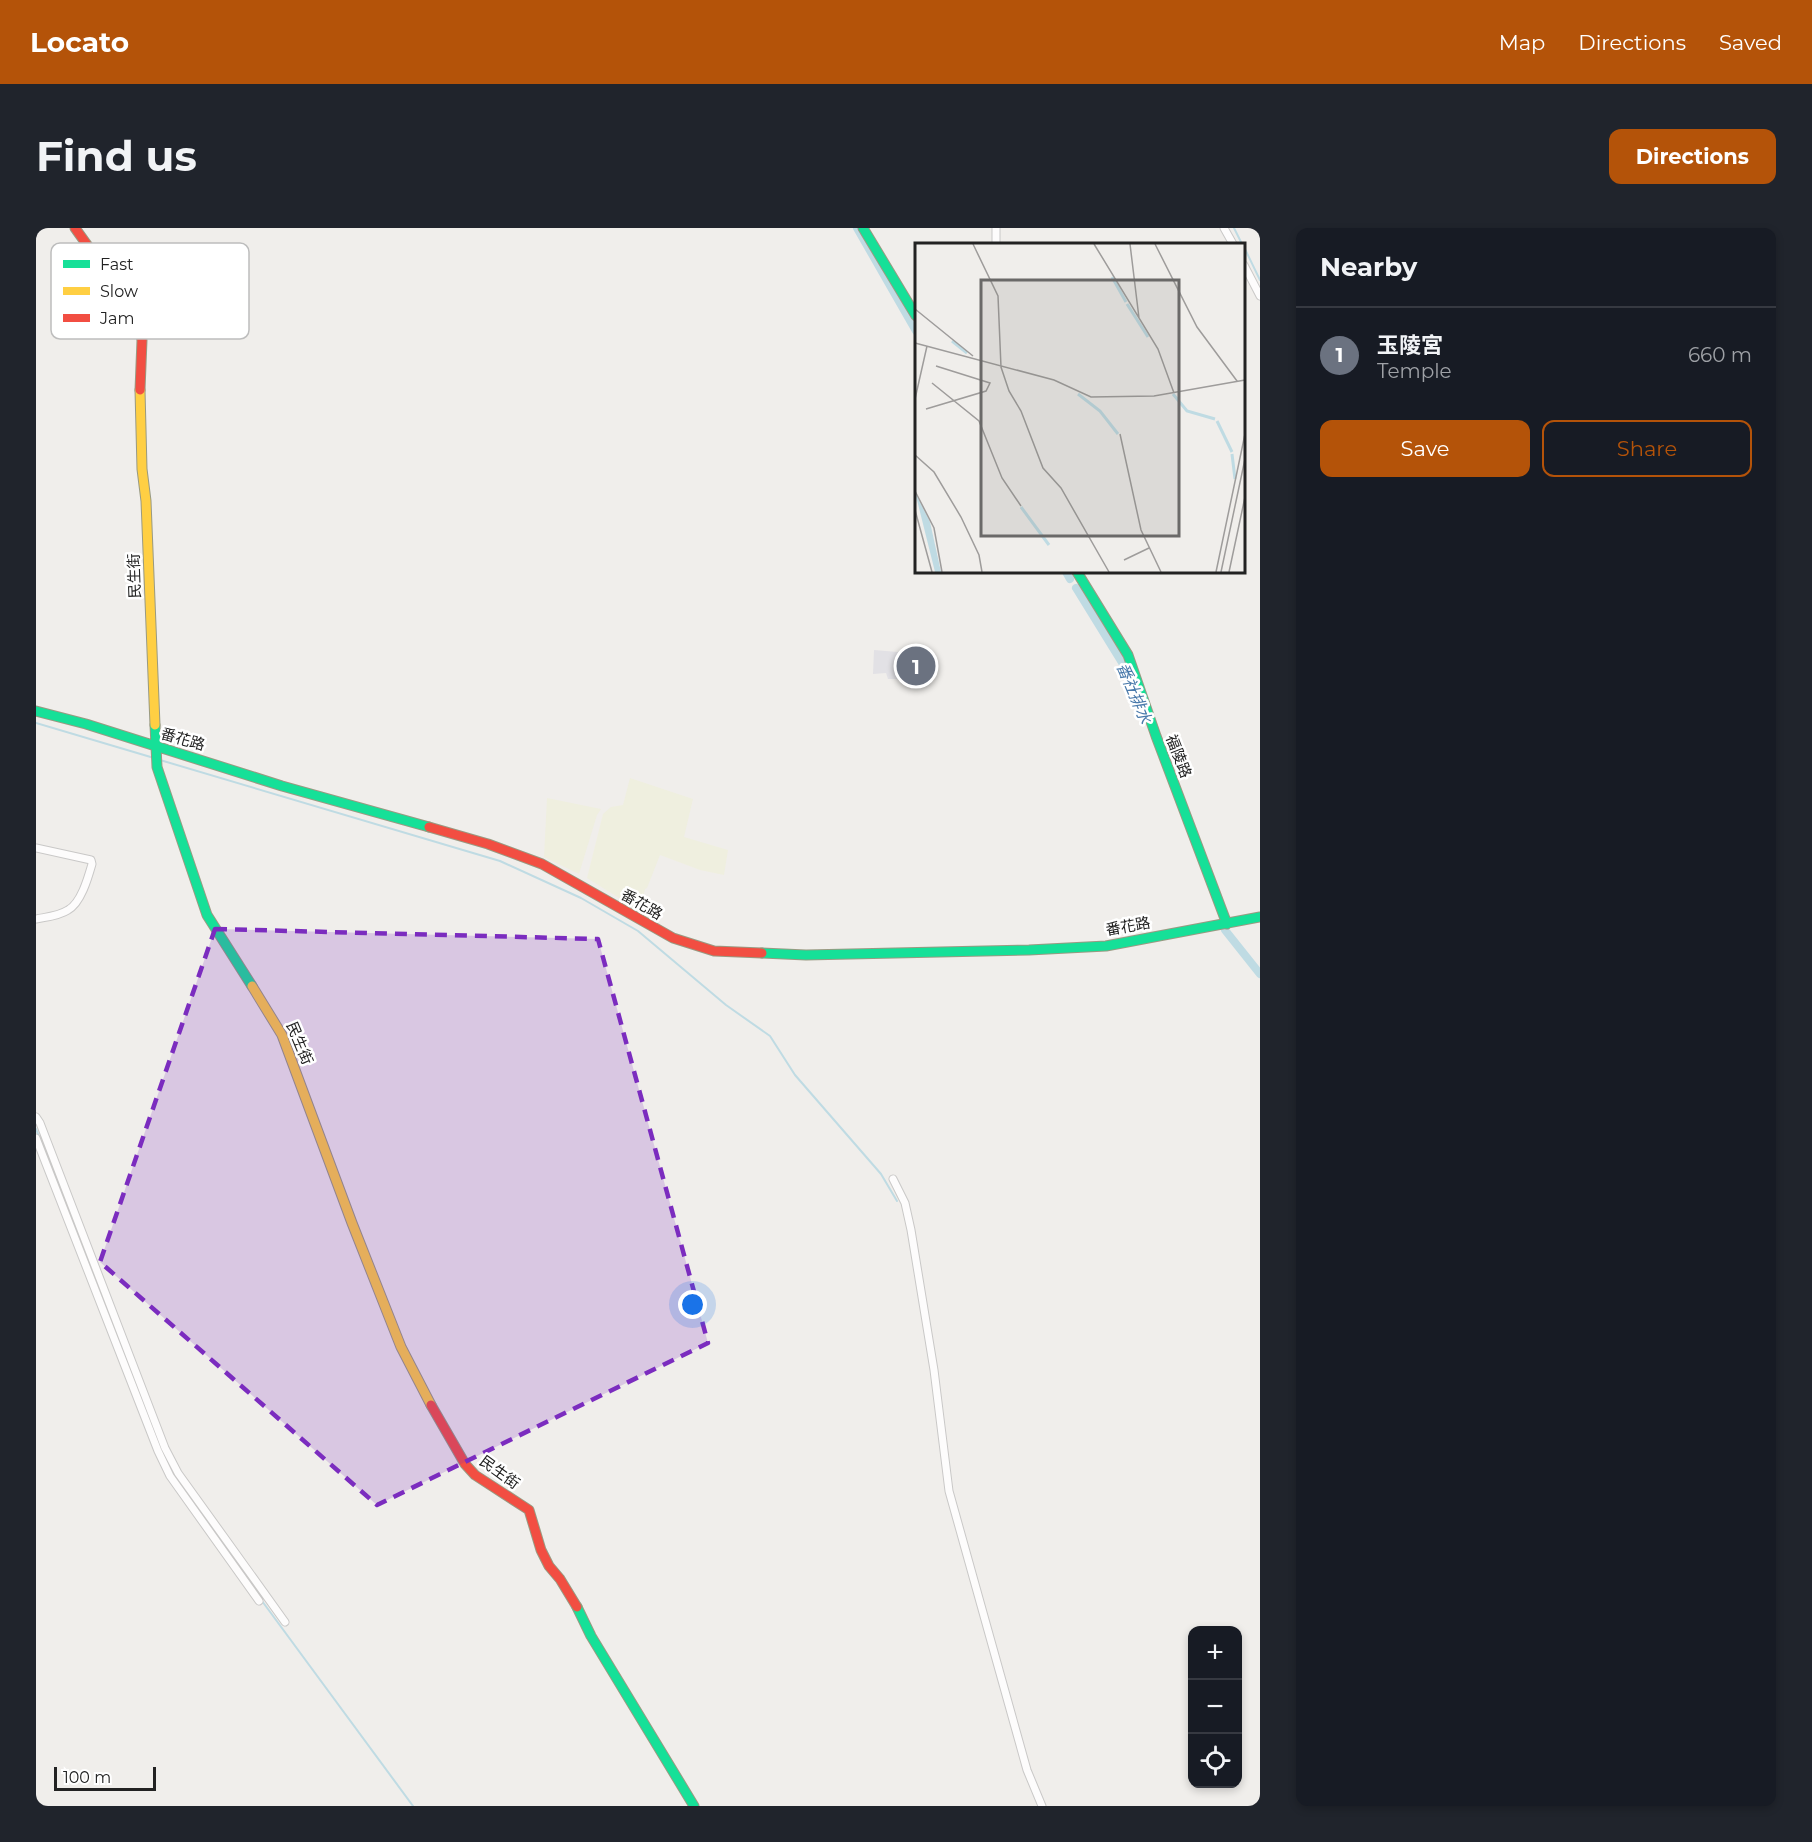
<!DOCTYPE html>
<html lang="en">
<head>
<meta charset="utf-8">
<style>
  :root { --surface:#171b24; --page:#20242c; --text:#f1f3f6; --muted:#9ea1a6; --line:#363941; --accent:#b45309 }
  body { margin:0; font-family:Montserrat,"Noto Sans TC",sans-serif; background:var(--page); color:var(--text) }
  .controls { position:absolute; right:18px; bottom:18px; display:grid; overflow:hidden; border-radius:12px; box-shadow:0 3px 9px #0003 }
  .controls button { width:54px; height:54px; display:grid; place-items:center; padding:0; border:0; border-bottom:2px solid var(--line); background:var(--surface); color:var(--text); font:30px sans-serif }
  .scale { position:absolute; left:18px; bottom:15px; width:102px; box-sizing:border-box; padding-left:6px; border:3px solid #222; border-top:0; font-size:16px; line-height:21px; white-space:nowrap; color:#222; -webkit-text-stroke:4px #fff; paint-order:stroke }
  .you { position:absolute; left:657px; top:1077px; width:21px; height:21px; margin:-15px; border:4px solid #fff; border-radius:50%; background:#1a73e8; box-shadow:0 0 0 9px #1a73e833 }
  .badge { display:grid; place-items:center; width:39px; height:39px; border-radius:50%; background:var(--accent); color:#fff; font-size:20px; font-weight:700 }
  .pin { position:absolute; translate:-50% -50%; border:3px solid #fff; box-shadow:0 2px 6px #0006 }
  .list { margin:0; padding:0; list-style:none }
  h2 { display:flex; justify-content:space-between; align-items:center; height:78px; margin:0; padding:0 24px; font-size:26px }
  h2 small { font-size:20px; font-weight:400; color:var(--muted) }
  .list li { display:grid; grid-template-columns:39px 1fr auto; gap:18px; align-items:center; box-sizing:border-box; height:96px; padding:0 24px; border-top:2px solid var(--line) }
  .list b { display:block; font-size:22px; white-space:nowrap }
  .list p { margin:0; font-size:20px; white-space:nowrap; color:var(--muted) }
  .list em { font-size:20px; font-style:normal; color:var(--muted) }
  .actions { display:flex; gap:12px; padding:18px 24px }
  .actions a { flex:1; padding:14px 0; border:2px solid var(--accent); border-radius:12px; text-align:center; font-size:21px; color:var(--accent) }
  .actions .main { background:var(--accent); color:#fff }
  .icon { flex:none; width:33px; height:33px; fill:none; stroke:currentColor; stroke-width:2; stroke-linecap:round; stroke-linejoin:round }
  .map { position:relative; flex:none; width:1224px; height:1578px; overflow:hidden; border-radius:12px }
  header { display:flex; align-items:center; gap:36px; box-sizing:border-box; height:84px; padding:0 30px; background:var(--accent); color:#fff }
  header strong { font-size:28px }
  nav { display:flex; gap:33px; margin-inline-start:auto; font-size:21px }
  .intro { display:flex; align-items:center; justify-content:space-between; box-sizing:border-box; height:144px; padding:0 36px }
  h1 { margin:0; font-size:42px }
  .button { padding:15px 27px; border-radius:12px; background:var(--accent); color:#fff; font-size:21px; font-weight:700 }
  main { display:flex; gap:36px; padding:0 36px }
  aside { flex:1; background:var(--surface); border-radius:12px; box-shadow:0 3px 9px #0003 }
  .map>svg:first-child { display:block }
  .farmland { fill:#efefdf }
  .plaza { fill:#e2e1e5 }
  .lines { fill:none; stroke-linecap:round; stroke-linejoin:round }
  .stream { stroke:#bfdbe3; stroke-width:2 }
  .canal { stroke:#bfdbe3; stroke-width:8 }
  .street-casing { stroke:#c9c8c7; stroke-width:9 }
  .fast-casing { stroke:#999a82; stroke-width:11 }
  .slow-casing { stroke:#999a82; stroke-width:11 }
  .jam-casing { stroke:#999a82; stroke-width:11 }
  .street { stroke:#fdfcfc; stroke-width:7 }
  .fast { stroke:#16e098; stroke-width:9 }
  .slow { stroke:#ffcf43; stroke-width:9 }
  .jam { stroke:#f24e42; stroke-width:9 }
  .marked { fill:#7b2cbf; fill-opacity:0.2; stroke:#7b2cbf; stroke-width:4.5; stroke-dasharray:12 8; stroke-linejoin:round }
  .labels { text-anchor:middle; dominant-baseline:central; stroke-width:5; stroke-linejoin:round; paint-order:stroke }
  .street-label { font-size:15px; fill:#222; stroke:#fff }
  .water-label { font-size:16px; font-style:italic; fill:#4a7aab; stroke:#fff }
  .inset-river { fill:none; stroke:#bfdbe3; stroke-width:3 }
  .inset-road { fill:none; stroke:#9e9c9b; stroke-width:1.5 }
  .view { fill:#6a6968; fill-opacity:0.15; stroke:#6a6968; stroke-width:3 }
  .inset-edge { fill:none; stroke:#222; stroke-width:3 }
  .key { fill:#fff; stroke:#bdbdbd; stroke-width:1.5 }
  .key-label { font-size:16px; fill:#222 }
</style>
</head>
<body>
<header>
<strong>Locato</strong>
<nav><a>Map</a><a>Directions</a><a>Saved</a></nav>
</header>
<div class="intro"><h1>Find us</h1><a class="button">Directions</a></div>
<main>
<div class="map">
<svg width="1224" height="1578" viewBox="0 0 1224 1578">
  <rect width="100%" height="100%" fill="#f0eeeb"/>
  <path class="farmland" d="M594 550 657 571 648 609 692 622 688 647 664 642 624 627 611 660 609 661 604 683 551 650 567 586 575 579 587 577Z
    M511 570 565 581 561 587 543 646 508 629Z"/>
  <path class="plaza" d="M838 422 862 424V451H852L850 445 837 446Z"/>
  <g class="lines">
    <path class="stream" d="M1198 0 1206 16
      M1208 19 1224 52
      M0 495 118 530
      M124 532 464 633 545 670 602 703 690 777 734 808 759 847 845 946 861 973
      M0 901 4 911
      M24 963 109 1179
      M128 1226 136 1245
      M226 1373 377 1578"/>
    <path class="canal" d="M821 0 880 103
      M1030 344 1034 351
      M1040 360 1093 446 1106 480
      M1189 702 1224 746"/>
    <g class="street-casing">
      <path id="street" d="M1188 0 1197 16
        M960 16V0
        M1208 37 1224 68
        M0 620 55 632 56 636C52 650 45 675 32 682 23 688 10 689 0 691
        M0 889 4 895 129 1220 142 1245 249 1394
        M0 910 122 1223 134 1248 223 1373
        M857 951 869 975 875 1002 898 1142 913 1263 991 1542 1006 1578"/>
    </g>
    <g class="fast-casing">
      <path id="fast" d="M827 0 880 88
        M1041 344 1092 427 1120 508 1191 696
        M0 483 50 496 246 558 393 599
        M119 497 121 539 171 687 216 758
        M726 725 770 727 993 722 1070 718 1224 689
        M541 1379 555 1408 658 1578"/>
    </g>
    <g class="slow-casing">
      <path id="slow" d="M104 162 106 241 110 273 119 497
        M216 758 246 807 316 995 365 1119 395 1177"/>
    </g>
    <g class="jam-casing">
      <path id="jam" d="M39 0 97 81 106 112 104 162
        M393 599 452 616 506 636 637 710 678 723 726 725
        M395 1177 429 1236 439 1247 493 1282 505 1322 513 1338 524 1351 541 1379"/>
    </g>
    <use href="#street" class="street"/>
    <use href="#fast" class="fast"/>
    <use href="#slow" class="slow"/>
    <use href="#jam" class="jam"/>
  </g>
  <path class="marked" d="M179 701 562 711 672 1115 341 1277 64 1034Z"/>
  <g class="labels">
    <g class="street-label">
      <text transform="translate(98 348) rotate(-92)">民生街</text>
      <text transform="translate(147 511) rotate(16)">番花路</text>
      <text transform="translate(1143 528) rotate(69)">福陵路</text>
      <text transform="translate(606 676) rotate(30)">番花路</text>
      <text transform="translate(1092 698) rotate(-10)">番花路</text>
      <text transform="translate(264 815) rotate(67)">民生街</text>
      <text transform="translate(464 1244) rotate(36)">民生街</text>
    </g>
    <g class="water-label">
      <text transform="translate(1098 465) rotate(67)">番社排水</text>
    </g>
  </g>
  <g transform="translate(879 15)">
    <rect width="330" height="330" fill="#f0eeeb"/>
    <path d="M0 249 15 279 26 329H20Z" fill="#bfdbe3"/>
    <path class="inset-river" d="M197 34 211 59M212 61 233 94M37 98 52 110M163 151 185 168 203 191M258 151 272 168 300 176M302 178 317 209M317 211 320 236M106 264 134 302"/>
    <path class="inset-road" d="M58 1 83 53 86 124 94 148 106 168 128 225 146 245 194 329M179 1 243 106 259 150M215 1 224 75M240 1 282 84 322 138M0 66 58 113M0 100 139 137 176 154 239 153 330 137M17 140 64 178 87 235 106 263M0 156 12 103M11 166 71 148 75 140 21 123M205 191 226 287 246 329M0 212 19 229 46 274 64 312 67 329M0 248 19 285 27 329M0 267 17 329M209 317 234 305M301 329 330 191M306 329 330 216M314 329 330 254"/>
    <path class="view" d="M66 37H264V293H66Z"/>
    <rect width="330" height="330" class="inset-edge"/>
  </g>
  <rect x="15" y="15" width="198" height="96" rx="9" class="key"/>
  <rect x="27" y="32" width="27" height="8" fill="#16e098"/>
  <rect x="27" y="59" width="27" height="8" fill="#ffcf43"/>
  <rect x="27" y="86" width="27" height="8" fill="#f24e42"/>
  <g class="key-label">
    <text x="64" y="42">Fast</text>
    <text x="64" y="69">Slow</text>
    <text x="64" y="96">Jam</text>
  </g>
</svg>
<div class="controls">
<button>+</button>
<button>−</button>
<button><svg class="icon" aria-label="locate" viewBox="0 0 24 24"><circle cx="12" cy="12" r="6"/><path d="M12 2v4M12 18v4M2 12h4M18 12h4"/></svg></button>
</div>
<div class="scale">100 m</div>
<div class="you"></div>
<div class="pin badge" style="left:880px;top:438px;background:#6b7280">1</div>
</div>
<aside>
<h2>Nearby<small></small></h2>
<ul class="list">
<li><span class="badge" style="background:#6b7280">1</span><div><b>玉陵宮</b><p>Temple</p></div><em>660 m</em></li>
</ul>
<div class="actions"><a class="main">Save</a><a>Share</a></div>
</aside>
</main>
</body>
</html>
